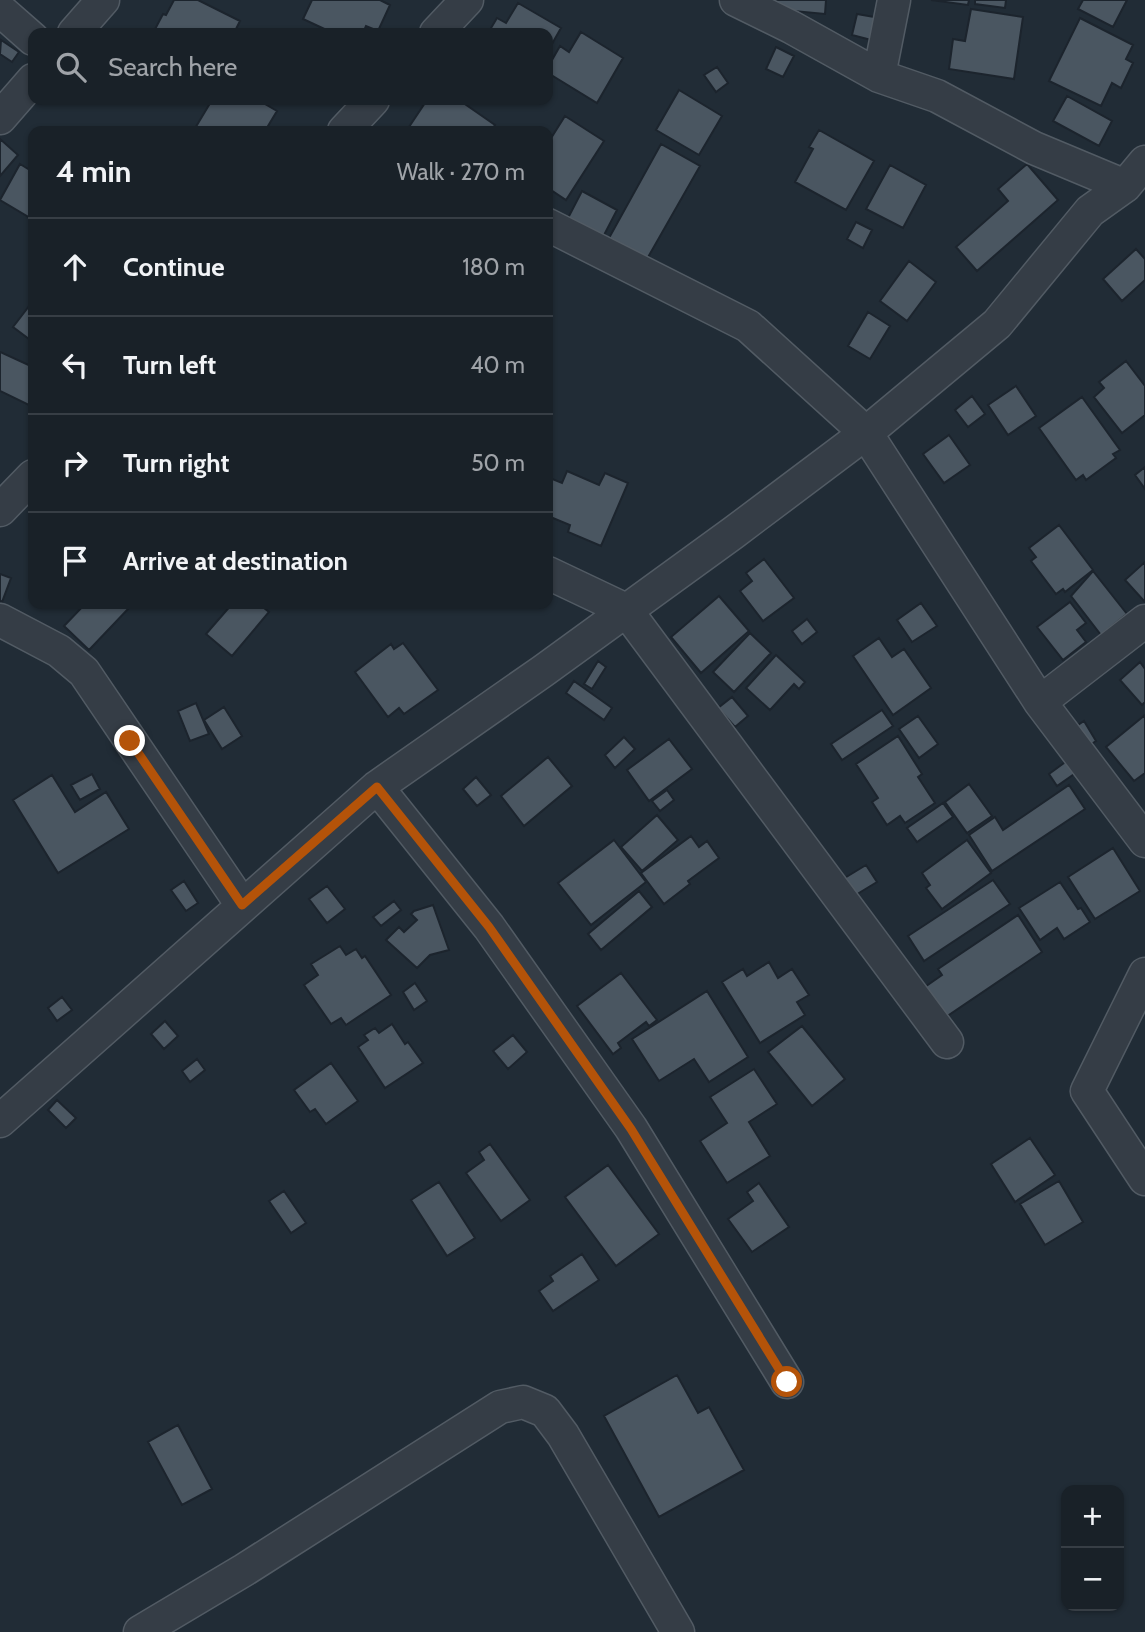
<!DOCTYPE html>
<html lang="en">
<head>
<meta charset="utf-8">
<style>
  :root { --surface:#192128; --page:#222930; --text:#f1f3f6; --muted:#9fa3a8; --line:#373e45 }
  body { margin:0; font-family:Cabin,sans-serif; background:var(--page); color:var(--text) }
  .controls { position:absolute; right:21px; bottom:21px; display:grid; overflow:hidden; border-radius:14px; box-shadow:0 2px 5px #0004 }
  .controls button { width:63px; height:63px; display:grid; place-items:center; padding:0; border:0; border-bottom:2px solid var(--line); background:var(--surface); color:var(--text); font:35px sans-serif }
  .stop { position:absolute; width:21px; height:21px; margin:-16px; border:5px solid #b45309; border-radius:50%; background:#fff }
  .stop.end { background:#b45309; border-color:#fff; box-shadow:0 2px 7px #0008 }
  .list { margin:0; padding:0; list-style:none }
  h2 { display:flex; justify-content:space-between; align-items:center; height:91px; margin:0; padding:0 28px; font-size:30px }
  h2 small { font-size:23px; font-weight:400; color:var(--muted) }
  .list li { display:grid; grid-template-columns:46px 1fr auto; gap:21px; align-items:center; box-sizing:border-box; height:98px; padding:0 28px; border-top:2px solid var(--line) }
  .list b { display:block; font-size:26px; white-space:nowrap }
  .list em { font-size:23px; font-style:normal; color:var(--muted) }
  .icon { flex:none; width:38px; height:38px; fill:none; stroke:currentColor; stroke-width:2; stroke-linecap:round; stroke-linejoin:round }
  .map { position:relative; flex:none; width:1145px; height:1632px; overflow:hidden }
  .search { position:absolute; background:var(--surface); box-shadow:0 2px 5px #0004; left:28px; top:28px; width:525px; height:77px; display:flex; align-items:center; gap:18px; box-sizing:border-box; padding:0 24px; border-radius:14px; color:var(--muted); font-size:26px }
  .panel { position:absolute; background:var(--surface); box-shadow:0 2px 5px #0004; left:28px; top:126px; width:525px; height:483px; border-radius:14px }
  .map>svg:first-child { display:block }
  .building { fill:#4a5661; stroke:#1c242d; stroke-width:2 }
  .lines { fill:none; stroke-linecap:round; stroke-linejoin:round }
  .minor-casing { stroke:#525b64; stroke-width:35 }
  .minor { stroke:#353d46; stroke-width:32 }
  .route { stroke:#b45309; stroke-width:9 }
</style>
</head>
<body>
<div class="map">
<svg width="1145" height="1632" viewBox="0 0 1145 1632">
  <rect width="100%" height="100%" fill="#212c36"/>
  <path class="building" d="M174 0H198L240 21 234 33H153L163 14 166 15Z
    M312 0H380L390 5 378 31 366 26 363 33H333L303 19Z
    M761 0H826L825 14 761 8Z
    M931 0H969L968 5Z
    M975 0H1006L1005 8 975 4Z
    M1083 0H1127L1113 27 1078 9Z
    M518 3 561 28 548 51V33H488L497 18 506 23Z
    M971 9 1023 17 1014 79 949 69 953 39 965 41Z
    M857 14 880 18 875 41 852 35Z
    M1080 18 1133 45 1126 59 1133 63 1121 88 1112 83 1101 106 1049 81Z
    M581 32 623 58 597 103 548 73V67L560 46 569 52Z
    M1 40 19 52 12 62 0 54Z
    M776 47 794 56 783 77 766 69Z
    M717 67 728 83 716 92 704 75Z
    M679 90 722 116 699 155 656 130Z
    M1067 96 1112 121 1099 146 1053 121Z
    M212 100H258L277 111 265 131H197L194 130Z
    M427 100H459L495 125 491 131H415L409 127Z
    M565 116 604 141 566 200 548 188V143Z
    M819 130 874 161 846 210 795 182 813 149 809 147Z
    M0 139 18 155 0 176Z
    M661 144 700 166 647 259 609 238Z
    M20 164 33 172 32 219 0 200Z
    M1027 164 1058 200 977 271 956 247 1008 201 998 189Z
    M890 165 926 185 903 228 866 209Z
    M582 191 617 210 603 237 568 218Z
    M856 222 872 230 863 248 847 239Z
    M1136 249 1145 259V280L1122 301 1103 279Z
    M909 261 936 282 907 321 880 301Z
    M33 301V342L13 327Z
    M868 312 890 326 870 359 848 346Z
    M0 352 33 367V407L0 391Z
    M1126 361 1145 386V415L1122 433 1094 397 1104 388 1099 382Z
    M1016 386 1036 416 1008 435 988 405Z
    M972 396 985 414 968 427 955 410Z
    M1082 397 1120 450 1113 454 1116 458 1086 480 1083 475 1076 480 1039 428Z
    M949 435 970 465 944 483 923 454Z
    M1145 467V489L1135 475Z
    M567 471 599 485 605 473 628 483 601 546 568 532 570 525 548 516V484L550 478 562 483Z
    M1059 525 1093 570 1065 592 1063 589 1056 594 1031 561 1036 557 1029 548Z
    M764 559 794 598 763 621 740 591 752 581 746 573Z
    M1145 562V602L1125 580Z
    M1093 571 1127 614 1101 635 1071 596Z
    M0 574 11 578 2 602 0 601Z
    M719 596 749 631 701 673 671 637Z
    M1070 602 1086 623 1077 630 1086 642 1063 660 1037 627Z
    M921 603 937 626 912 642 897 620Z
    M85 604H124L129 608 89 650 64 626Z
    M232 604H259L269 612 232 656 206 634Z
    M807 619 817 632 802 644 792 631Z
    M750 633 771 653 734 692 713 672Z
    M879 638 892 657 904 649 931 688 893 715 853 656Z
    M403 643 438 690 404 714 399 708 388 717 355 672 391 644 394 649Z
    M776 655 805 682 799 689 794 684 770 710 746 688Z
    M598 661 606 667 592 689 584 684Z
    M1140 662 1145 669V702L1142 705 1120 680Z
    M574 681 612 708 604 720 566 693Z
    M732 697 748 716 735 727 718 708Z
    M196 703 209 734 190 741 178 711Z
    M224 707 242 736 222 749 204 720Z
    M882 710 893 726 842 760 831 744Z
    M1145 715V773L1134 781 1106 747Z
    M918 716 938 744 919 758 899 729Z
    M1084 721 1096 741 1084 749 1072 729Z
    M898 736 922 774 918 777 935 803 905 823 900 816 887 825 872 802 878 798 856 764Z
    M624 737 635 749 615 768 605 755Z
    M669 739 692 769 649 801 627 770Z
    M548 757 572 786 524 826 501 796Z
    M1068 760 1077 772 1057 786 1049 774Z
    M92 774 100 789 80 800 71 785Z
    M52 775 75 812 106 792 129 829 58 873 13 800Z
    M476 777 491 795 477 806 463 789Z
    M969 784 992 816 967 833 945 802Z
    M1069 785 1085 809 992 871 969 835 995 817 1003 830Z
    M667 790 674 800 660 811 652 801Z
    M943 803 953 817 917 842 907 828Z
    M657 815 678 840 642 871 621 847Z
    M691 836 699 847 707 841 719 858 688 881 690 884 664 904 641 873Z
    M614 840 646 882 591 925 558 883Z
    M967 840 991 873 942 909 926 888 930 885 922 873Z
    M1113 848 1140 891 1095 919 1068 877Z
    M866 865 877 882 854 896 843 879Z
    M993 880 1010 904 924 961 908 936Z
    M184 881 198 903 186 911 171 890Z
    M1060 882 1078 909 1081 908 1090 922 1064 939 1057 928 1040 940 1019 908Z
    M327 886 345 909 327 923 309 899Z
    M639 891 652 907 601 950 588 934Z
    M394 901 401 910 381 926 373 917Z
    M433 905 449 950 430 955 417 968 386 940 399 927 404 932 417 920 411 914 414 911Z
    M1018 915 1042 952 943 1019 922 989 942 975 938 969Z
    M340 946 346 955 356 949 362 958 365 956 391 995 346 1025 341 1018 331 1024 304 985 318 975 311 964Z
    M769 962 778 978 792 969 809 995 797 1002 805 1015 760 1043 722 982 743 969 747 976Z
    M621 973 657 1020 649 1026 646 1022 618 1043 621 1048 613 1054 577 1006Z
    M415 983 427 1001 414 1010 403 992Z
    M707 991 748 1057 709 1082 694 1059 659 1081 632 1039Z
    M62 997 72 1010 57 1021 48 1008Z
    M165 1021 178 1036 164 1049 151 1034Z
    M392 1024 405 1044 408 1042 423 1063 385 1088 358 1047 368 1040 364 1035 375 1028 379 1033Z
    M802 1026 845 1079 812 1106 768 1052Z
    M513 1035 527 1052 508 1069 493 1051Z
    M197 1059 205 1070 190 1082 182 1071Z
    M331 1063 358 1101 326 1124 315 1109 310 1112 294 1090Z
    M754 1069 777 1104 749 1122 770 1156 727 1183 700 1141 727 1123 710 1097Z
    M57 1100 76 1118 66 1128 48 1110Z
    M1030 1138 1055 1175 1015 1202 991 1164Z
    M490 1144 530 1200 501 1221 466 1173 484 1160 479 1152Z
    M608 1165 659 1234 616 1266 565 1197Z
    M1059 1181 1083 1222 1045 1245 1020 1204Z
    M439 1182 475 1238 447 1256 411 1200Z
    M759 1183 789 1227 752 1252 728 1219 753 1201 747 1192Z
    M284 1191 306 1223 291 1233 269 1201Z
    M582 1254 599 1280 553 1311 539 1291 553 1281 550 1276Z
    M677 1375 698 1413 709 1407 744 1470 659 1517 604 1416Z
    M178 1425 212 1489 182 1505 148 1442Z"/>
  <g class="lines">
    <g class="minor-casing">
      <path id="minor" d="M736 0 791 27 879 76 937 96 1034 148 1125 186
        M0 10 33 39
        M74 33 103 0
        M436 33 467 0
        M879 76 894 0
        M0 118 33 80
        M344 131 373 100
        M548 225 748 326 866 433 1040 702 1145 841
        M0 510 33 476
        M548 573 626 610 947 1042
        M0 620 59 651 84 672 242 905
        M1040 702 1145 621
        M377 787 489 927 631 1128 787 1382
        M1145 974 1087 1091 1145 1179
        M0 1121 377 787 543 671 733 533 866 433 997 324 1090 211 1125 186 1145 162
        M140 1632 244 1570 500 1407 523 1402 545 1411 563 1435 678 1632"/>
    </g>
    <use href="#minor" class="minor"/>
  </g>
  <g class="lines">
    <path class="route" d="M130 741 242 905 377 787 489 927 631 1129 787 1382"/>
  </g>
</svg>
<div class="controls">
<button>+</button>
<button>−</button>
</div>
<div class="stop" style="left:787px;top:1382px"></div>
<div class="stop end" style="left:130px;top:741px"></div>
<div class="search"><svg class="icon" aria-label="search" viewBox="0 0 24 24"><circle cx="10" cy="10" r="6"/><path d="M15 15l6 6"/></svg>Search here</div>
<section class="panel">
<h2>4 min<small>Walk · 270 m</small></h2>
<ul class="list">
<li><svg class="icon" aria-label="ahead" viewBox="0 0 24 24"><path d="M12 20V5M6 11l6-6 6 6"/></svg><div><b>Continue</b></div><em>180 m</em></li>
<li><svg class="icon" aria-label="left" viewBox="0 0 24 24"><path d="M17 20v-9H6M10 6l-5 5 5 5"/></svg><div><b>Turn left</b></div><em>40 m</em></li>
<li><svg class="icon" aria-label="right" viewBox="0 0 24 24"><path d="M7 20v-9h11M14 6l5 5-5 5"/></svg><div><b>Turn right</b></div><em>50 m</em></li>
<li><svg class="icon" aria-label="arrive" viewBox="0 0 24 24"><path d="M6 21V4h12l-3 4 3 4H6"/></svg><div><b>Arrive at destination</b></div></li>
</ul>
</section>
</div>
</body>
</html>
